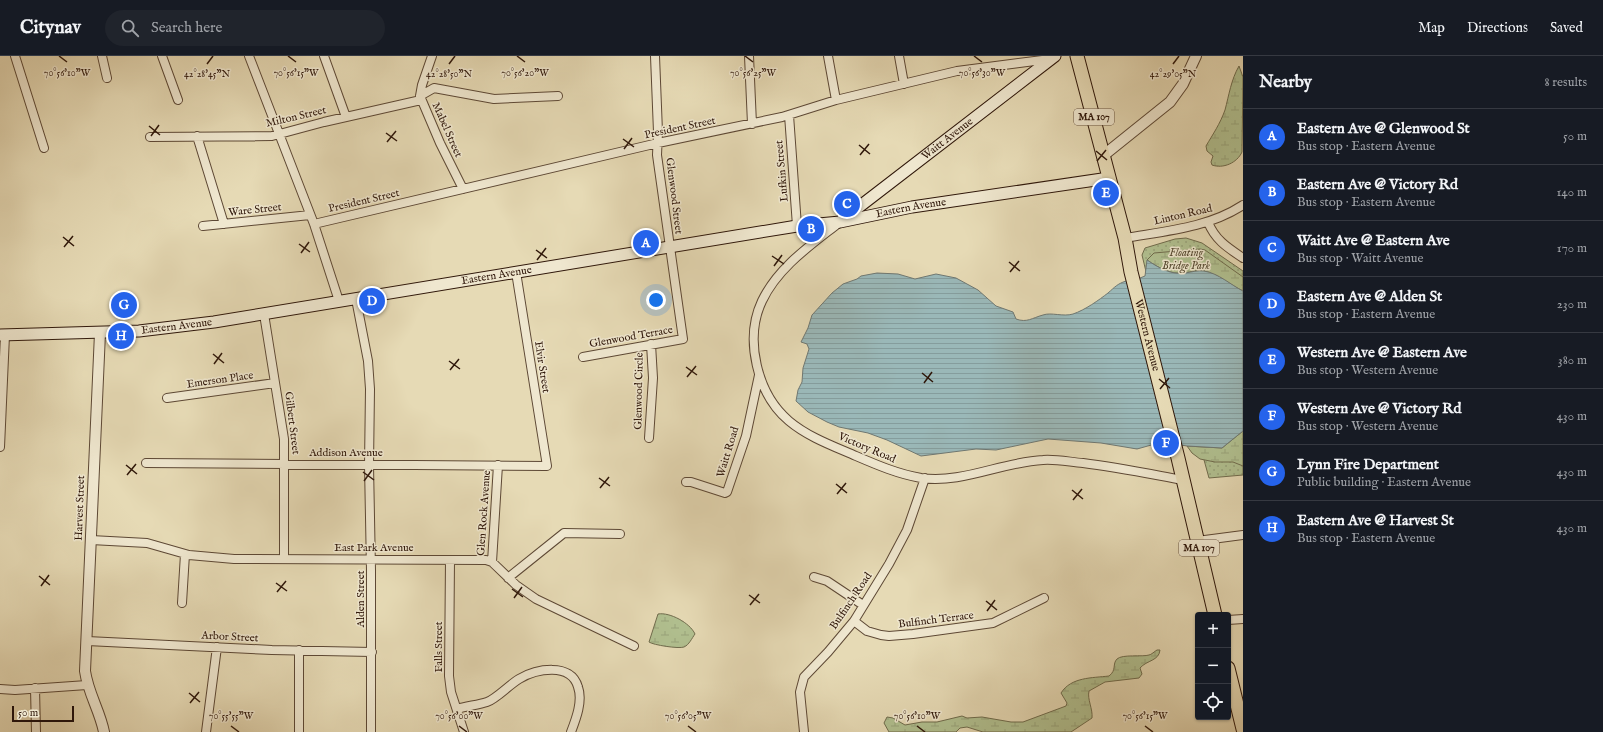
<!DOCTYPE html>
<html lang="en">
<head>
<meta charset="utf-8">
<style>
  :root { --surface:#171b24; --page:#20242c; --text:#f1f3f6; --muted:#9ea1a6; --line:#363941; --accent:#2563eb }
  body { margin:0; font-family:"IM FELL English",serif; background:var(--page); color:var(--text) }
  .controls { position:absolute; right:12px; bottom:12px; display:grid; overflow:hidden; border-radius:4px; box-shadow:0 1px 3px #0004 }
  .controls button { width:36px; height:36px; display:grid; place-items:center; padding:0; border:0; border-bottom:1px solid var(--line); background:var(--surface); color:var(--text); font:20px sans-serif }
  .scale { position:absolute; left:12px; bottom:10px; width:62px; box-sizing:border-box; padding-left:4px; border:2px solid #2f170a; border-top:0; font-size:11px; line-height:14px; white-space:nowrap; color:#2f170a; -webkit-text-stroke:3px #efe7cf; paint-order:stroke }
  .you { position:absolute; left:656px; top:244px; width:14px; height:14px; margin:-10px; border:3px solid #fff; border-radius:50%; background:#1a73e8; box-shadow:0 0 0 6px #1a73e833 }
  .badge { display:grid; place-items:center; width:26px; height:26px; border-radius:50%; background:var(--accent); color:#fff; font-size:13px; font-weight:700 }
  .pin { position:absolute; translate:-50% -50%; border:2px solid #fff; box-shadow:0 1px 4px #0006 }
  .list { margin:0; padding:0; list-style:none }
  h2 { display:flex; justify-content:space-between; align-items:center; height:52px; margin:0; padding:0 16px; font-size:17px }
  h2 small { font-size:13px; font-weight:400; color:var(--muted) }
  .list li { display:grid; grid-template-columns:26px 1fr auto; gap:12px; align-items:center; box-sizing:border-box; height:56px; padding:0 16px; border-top:1px solid var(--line) }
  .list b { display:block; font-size:15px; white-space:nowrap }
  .list p { margin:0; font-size:13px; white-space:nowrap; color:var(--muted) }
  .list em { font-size:13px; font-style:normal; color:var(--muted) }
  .icon { flex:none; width:22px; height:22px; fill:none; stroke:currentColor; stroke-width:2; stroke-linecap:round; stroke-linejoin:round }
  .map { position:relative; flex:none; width:1243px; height:676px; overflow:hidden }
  header { display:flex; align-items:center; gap:24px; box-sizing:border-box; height:56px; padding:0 20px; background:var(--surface); border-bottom:1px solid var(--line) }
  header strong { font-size:19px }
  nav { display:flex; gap:22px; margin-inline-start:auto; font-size:14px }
  .search { width:280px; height:36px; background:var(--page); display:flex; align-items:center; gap:10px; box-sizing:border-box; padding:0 14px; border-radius:22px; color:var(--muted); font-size:15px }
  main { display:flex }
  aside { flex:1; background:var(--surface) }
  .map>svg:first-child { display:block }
  .grass { fill:url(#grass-dots); stroke:#706c4d }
  .wetland { fill:url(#wetland-marsh); stroke:#706c4d }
  .water { fill:url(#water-rules); stroke:#6f7872 }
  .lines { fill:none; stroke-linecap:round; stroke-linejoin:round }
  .minor-casing { stroke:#5d4835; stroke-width:10 }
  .tertiary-casing { stroke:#5d4835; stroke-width:12 }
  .secondary-casing { stroke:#2f170a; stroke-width:13 }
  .primary-casing { stroke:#2f170a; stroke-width:15 }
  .minor { stroke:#efe7cf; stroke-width:8 }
  .tertiary { stroke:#efe7cf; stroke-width:10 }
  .secondary { stroke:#efe7cf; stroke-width:11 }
  .primary { stroke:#e6dab5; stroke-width:13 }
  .ticks { fill:none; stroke:#2f170a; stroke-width:1.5 }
  .labels { text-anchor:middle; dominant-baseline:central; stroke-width:3; stroke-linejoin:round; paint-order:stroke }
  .shield { fill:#efe7cf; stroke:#695545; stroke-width:1 }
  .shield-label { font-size:10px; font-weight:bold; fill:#2f170a }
  .street-label { font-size:11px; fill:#2f170a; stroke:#efe7cf }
  .park-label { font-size:11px; font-style:italic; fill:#564a32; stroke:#efe7cf }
  .ticks-label { font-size:10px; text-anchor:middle; fill:#2f170a; stroke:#efe7cf; stroke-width:3; stroke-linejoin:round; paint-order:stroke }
</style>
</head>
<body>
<header>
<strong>Citynav</strong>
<div class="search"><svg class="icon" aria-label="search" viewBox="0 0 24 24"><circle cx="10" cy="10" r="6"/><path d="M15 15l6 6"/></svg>Search here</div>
<nav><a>Map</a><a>Directions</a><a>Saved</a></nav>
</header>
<main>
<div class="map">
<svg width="1243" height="676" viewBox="0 0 1243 676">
  <defs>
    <pattern id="grass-dots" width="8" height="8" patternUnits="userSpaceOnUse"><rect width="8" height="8" fill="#b1c090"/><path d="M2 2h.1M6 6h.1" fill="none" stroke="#99a47b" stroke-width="1.8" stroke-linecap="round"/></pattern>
    <pattern id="wetland-marsh" width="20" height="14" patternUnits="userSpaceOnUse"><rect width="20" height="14" fill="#b1c090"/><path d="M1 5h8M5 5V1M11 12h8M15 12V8" fill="none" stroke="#99a47b"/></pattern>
    <pattern id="water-rules" width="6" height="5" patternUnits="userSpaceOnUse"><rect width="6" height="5" fill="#9ab8b8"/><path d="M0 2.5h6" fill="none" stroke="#859d9d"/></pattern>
  </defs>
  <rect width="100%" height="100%" fill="#e6dab5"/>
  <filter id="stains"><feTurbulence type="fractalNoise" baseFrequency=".005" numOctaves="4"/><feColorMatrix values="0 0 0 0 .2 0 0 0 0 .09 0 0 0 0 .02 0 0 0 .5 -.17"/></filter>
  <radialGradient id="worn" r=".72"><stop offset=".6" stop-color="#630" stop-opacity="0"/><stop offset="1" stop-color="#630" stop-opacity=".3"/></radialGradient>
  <path class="grass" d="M1186 182 1202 187 1243 215V247L1148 224 1142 199 1145 192 1175 183Z
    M1243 381V419L1209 422 1201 393Z"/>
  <path class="wetland" d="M1239 10 1243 21 1242 96C1237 107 1223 113 1212 109L1211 106 1213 100 1207 95 1206 90C1213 78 1220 68 1225 54 1229 39 1231 24 1239 10Z
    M1200 193 1205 194 1243 221V235C1230 229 1219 219 1204 215 1198 213 1191 216 1185 217 1171 219 1159 212 1147 204L1154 197Z
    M1243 375V410L1233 406H1215L1200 403 1192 397 1187 390 1222 392Z
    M658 558C670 556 690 567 695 578 692 582 689 589 684 591 679 593 653 589 649 586Z
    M1157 594H1160C1159 605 1147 604 1140 612L1142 618 1139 622 1105 626 1089 635C1087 643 1093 653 1092 662L1071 676H983L967 671 960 672 956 676H889L884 667 887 661 893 662 905 669 922 666H937L962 660 967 662 982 661 1011 666H1023L1066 650 1067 647 1061 637C1071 621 1092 622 1109 620 1117 614 1112 608 1117 603 1122 598 1143 601 1149 599 1151 599 1155 595 1157 594Z"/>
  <path class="water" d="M1147 204C1159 212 1171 219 1185 217 1192 216 1198 214 1204 215 1218 217 1231 229 1243 235V375L1222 392 1187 390 1162 386 1137 393 1101 387 1048 383 996 394 976 393 921 400 887 384 868 377 839 371 827 366 808 356 796 345 798 334 802 326 803 312 809 293 807 288 801 286 808 272 812 259 832 237 843 228 857 223 861 220 877 217 898 218 915 223 936 218 956 222 978 234 996 250 1013 256 1016 263C1027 267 1032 262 1043 259 1051 256 1063 261 1073 258 1085 254 1099 244 1108 237 1115 231 1117 228 1126 225L1130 226 1145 220Z"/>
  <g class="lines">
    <g class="minor-casing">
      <path id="minor" d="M15 0 44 92
        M102 0 107 22
        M162 0 178 44
        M249 0 314 168 339 245
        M324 0 346 61
        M432 0 422 29 420 40 440 87 463 133
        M749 0 752 68
        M828 0 836 44
        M899 0 904 28
        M420 40 434 32 494 43 558 40
        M789 59 797 170
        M197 80 224 168
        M150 81 272 80 324 66 421 44
        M840 166C811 189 778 211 762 245 744 283 757 338 789 365 808 381 833 390 856 400 877 409 898 418 921 422 962 428 1002 406 1043 404 1056 403 1070 406 1083 407 1116 411 1150 418 1183 424
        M1208 166C1215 184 1228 192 1243 202
        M314 168 658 87 782 61 836 44 957 15 1050 3
        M203 170 310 159
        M1125 182C1165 175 1208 172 1243 149
        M356 243 368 305 370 333 369 409 371 514V676
        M264 258 284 383V503
        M583 301 683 283 657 99 658 76 655 0
        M167 342 275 327
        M649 382 653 322 651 288
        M0 391 5 279
        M146 407 547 410 516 216
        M686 426H691L725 437 727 436 746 380 759 319
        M91 484 147 487 189 499 234 503 486 504 492 506 516 529 536 543 634 590
        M1197 485 1243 479
        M450 504 449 620 451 636 464 676
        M492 506 498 409
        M814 521 827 525 863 549
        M508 522 564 477 620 478
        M182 547 185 498
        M1228 564 1243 563
        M854 565 867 575 881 579 889 580 913 578 993 567 1044 542
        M87 585 272 594 372 596
        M299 594V676
        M35 632 36 676
        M0 633 15 634 87 629
        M457 653C466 650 478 649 487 646 496 643 509 629 519 623 536 613 571 606 578 631 583 645 576 663 571 676
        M206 676 217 591
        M804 676 800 636 804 621 828 596 854 565 889 508 907 474 925 422"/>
    </g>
    <g class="tertiary-casing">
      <path id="tertiary" d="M1104 99 1170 46 1183 28 1196 0
        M100 277 85 615C88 637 100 655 104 676"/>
    </g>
    <g class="secondary-casing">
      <g id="secondary">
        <path id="s1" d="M842 164 1055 0"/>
        <path id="s2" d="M0 279 139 275 214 266 797 170 840 166 912 151 1109 122"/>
      </g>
    </g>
    <g class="primary-casing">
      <g id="primary">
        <path id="s3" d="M1077 0 1125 182 1131 216 1178 402 1215 559"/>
        <path d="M1228 612 1243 673"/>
      </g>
    </g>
    <use href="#minor" class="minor"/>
    <use href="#tertiary" class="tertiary"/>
    <use href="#secondary" class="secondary"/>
    <use href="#primary" class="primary"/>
  </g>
  <path class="ticks" d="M59 0 67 6M288 0 296 6M517 0 525 6M745 0 753 6M974 0 982 6M207 8 213 0M449 8 455 0M1173 8 1179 0M149 70 160 79M386 77 397 85M151 80 159 69M623 83 634 91M387 86 396 75M859 89 870 98M624 93 632 82M1096 95 1107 104M860 99 869 88M1097 105 1106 94M63 181 74 190M299 188 310 196M64 191 73 180M536 194 547 202M301 197 309 186M772 200 784 208M537 204 546 192M1009 206 1020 215M774 210 782 199M1010 216 1019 205M213 298 224 307M449 305 460 313M214 308 222 297M686 311 697 319M450 314 459 303M922 317 933 326M687 321 696 310M1159 323 1170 332M924 327 932 316M1160 333 1169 322M126 409 137 418M363 416 374 424M127 419 136 408M599 422 610 430M364 425 372 414M836 428 847 437M600 432 609 421M1072 434 1083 443M837 438 846 427M1073 444 1082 433M39 520 50 529M276 527 287 535M41 530 49 519M512 533 523 541M277 536 286 525M749 539 760 547M514 542 522 531M986 545 997 554M750 549 759 538M987 555 995 544M189 637 200 646M190 647 199 636M231 670 239 676M459 670 467 676M688 670 696 676M917 670 925 676M1145 670 1153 676"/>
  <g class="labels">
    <g class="shield">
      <rect x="1074" y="53" width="40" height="16" rx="3"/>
      <rect x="1179" y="484" width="40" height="16" rx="3"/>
    </g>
    <g class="shield-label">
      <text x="1094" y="61">MA 107</text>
      <text x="1199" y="492">MA 107</text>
    </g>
    <g class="street-label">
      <text transform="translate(296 61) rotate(-13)">Milton Street</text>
      <text transform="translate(680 72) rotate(-12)">President Street</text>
      <text transform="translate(447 74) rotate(66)">Mabel Street</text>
      <text stroke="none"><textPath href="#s1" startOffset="133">Waitt Avenue</textPath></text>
      <text transform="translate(782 115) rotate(-95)">Lufkin Street</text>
      <text transform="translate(674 140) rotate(83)">Glenwood Street</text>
      <text transform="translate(364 145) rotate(-13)">President Street</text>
      <text stroke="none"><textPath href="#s2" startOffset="921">Eastern Avenue</textPath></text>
      <text transform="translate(255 154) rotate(-6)">Ware Street</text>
      <text transform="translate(1183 159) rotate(-13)">Linton Road</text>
      <text stroke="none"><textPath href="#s2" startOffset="501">Eastern Avenue</textPath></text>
      <text stroke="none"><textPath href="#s2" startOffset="177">Eastern Avenue</textPath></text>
      <text stroke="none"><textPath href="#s3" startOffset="288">Western Avenue</textPath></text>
      <text transform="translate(631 281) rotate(-10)">Glenwood Terrace</text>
      <text transform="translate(542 311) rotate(81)">Elvir Street</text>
      <text transform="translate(220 324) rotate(-8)">Emerson Place</text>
      <text transform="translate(639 335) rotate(-89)">Glenwood Circle</text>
      <text transform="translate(292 367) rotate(83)">Gilbert Street</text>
      <text transform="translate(867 392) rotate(23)">Victory Road</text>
      <text transform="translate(728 396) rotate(-73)">Waitt Road</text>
      <text x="346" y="397">Addison Avenue</text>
      <text transform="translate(80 452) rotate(-88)">Harvest Street</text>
      <text transform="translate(484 457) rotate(-86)">Glen Rock Avenue</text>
      <text x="374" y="492">East Park Avenue</text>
      <text transform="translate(361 543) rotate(-90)">Alden Street</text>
      <text transform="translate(851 545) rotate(-56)">Bulfinch Road</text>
      <text transform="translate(936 564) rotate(-7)">Bulfinch Terrace</text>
      <text transform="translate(230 581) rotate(3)">Arbor Street</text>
      <text transform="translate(439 591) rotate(-90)">Falls Street</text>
    </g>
    <g class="park-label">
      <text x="1186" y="197">Floating<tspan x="1186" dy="13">Bridge Park</tspan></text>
    </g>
  </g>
  <g class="ticks-label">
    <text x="67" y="20">70°56'10"W</text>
    <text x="296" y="20">70°56'15"W</text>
    <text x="525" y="20">70°56'20"W</text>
    <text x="753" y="20">70°56'25"W</text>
    <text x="982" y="20">70°56'30"W</text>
    <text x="207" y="21">42°28'45"N</text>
    <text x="1173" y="21">42°29'05"N</text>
    <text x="449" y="21">42°28'50"N</text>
    <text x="231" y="663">70°55'55"W</text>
    <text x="459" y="663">70°56'00"W</text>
    <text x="688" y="663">70°56'05"W</text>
    <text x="917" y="663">70°56'10"W</text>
    <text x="1145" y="663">70°56'15"W</text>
  </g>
  <rect width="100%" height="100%" filter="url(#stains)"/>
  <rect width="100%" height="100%" fill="url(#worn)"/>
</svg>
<div class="controls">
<button>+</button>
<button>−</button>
<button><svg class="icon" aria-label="locate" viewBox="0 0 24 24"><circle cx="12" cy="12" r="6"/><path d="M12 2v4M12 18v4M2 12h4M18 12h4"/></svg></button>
</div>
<div class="scale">50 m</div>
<div class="you"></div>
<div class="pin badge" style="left:646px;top:187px">A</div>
<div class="pin badge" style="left:811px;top:173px">B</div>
<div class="pin badge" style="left:847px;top:148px">C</div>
<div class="pin badge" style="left:372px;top:245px">D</div>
<div class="pin badge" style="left:1106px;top:137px">E</div>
<div class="pin badge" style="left:1166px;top:387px">F</div>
<div class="pin badge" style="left:124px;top:249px">G</div>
<div class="pin badge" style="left:121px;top:280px">H</div>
</div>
<aside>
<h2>Nearby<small>8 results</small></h2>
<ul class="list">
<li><span class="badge">A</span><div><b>Eastern Ave @ Glenwood St</b><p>Bus stop · Eastern Avenue</p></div><em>50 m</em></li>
<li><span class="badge">B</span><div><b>Eastern Ave @ Victory Rd</b><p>Bus stop · Eastern Avenue</p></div><em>140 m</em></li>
<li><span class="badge">C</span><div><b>Waitt Ave @ Eastern Ave</b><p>Bus stop · Waitt Avenue</p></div><em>170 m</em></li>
<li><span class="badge">D</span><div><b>Eastern Ave @ Alden St</b><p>Bus stop · Eastern Avenue</p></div><em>230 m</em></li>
<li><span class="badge">E</span><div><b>Western Ave @ Eastern Ave</b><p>Bus stop · Western Avenue</p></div><em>380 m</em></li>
<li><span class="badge">F</span><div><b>Western Ave @ Victory Rd</b><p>Bus stop · Western Avenue</p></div><em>430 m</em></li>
<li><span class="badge">G</span><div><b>Lynn Fire Department</b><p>Public building · Eastern Avenue</p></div><em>430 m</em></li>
<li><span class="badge">H</span><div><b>Eastern Ave @ Harvest St</b><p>Bus stop · Eastern Avenue</p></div><em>430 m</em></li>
</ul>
</aside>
</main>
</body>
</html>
